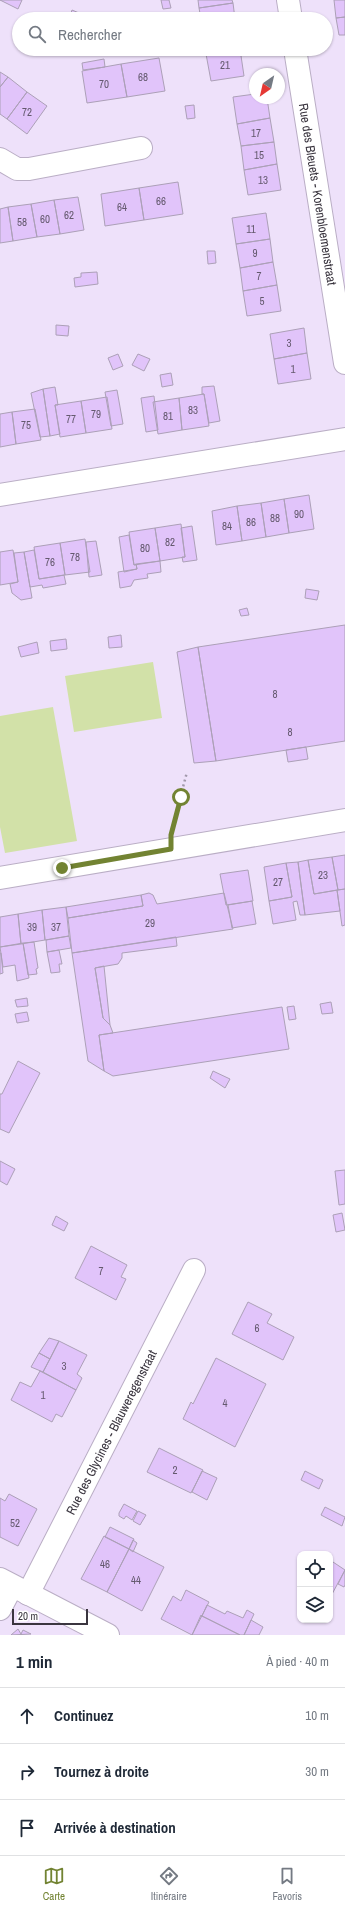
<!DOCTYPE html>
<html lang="fr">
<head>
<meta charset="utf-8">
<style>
  :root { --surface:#fff; --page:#f2f2f3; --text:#1f2937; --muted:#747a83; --line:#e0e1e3; --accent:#728332 }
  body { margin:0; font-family:"Archivo Narrow",sans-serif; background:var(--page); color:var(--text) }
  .controls { position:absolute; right:12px; bottom:12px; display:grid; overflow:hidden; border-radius:8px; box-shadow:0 1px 3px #0004 }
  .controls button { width:36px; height:36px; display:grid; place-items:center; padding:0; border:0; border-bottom:1px solid var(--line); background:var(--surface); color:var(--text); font:20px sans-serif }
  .compass { position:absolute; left:249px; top:68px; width:36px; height:36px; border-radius:50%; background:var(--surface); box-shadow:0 1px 3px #0004; rotate:214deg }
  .scale { position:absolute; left:12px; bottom:10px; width:76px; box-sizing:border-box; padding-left:4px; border:2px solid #3a353f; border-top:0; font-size:11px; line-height:14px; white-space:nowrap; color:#3a353f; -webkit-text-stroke:3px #fff; paint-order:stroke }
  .stop { position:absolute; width:12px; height:12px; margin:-9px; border:3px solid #728332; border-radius:50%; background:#fff }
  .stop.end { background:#728332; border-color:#fff; box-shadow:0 1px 4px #0008 }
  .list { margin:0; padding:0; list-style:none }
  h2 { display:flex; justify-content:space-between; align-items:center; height:52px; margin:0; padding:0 16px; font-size:17px }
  h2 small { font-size:13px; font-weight:400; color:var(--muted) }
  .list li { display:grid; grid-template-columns:26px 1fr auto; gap:12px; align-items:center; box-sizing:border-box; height:56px; padding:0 16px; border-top:1px solid var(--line) }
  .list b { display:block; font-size:15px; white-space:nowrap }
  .list em { font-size:13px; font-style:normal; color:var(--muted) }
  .icon { flex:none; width:22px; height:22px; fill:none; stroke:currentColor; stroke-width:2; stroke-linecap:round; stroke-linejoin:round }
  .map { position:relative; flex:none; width:345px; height:1635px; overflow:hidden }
  .search { position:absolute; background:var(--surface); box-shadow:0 1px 3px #0004; left:12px; right:12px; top:12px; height:44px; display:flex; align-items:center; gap:10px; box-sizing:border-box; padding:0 14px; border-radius:22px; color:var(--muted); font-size:15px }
  .sheet { height:220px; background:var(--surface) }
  nav { display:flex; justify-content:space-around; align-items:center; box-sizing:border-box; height:56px; border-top:1px solid var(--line); background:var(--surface); font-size:11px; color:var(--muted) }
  nav a { display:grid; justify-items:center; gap:2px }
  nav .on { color:var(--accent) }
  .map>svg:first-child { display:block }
  .green { fill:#d2e1a8 }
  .building { fill:#e1c4fa; stroke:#aca0b7 }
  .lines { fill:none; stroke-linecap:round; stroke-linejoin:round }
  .minor-casing { stroke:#baaec5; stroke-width:24 }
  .path { stroke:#a198aa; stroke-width:2.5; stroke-dasharray:2 3; stroke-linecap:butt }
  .minor { stroke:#fff; stroke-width:22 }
  .route { stroke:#728332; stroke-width:5 }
  .labels { text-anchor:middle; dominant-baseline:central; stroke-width:3; stroke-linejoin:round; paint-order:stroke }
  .number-label { font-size:11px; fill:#64596e }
  .street-label { font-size:13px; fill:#3a353f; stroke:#fff }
</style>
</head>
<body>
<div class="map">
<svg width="345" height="1635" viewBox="0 0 345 1635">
  <rect width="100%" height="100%" fill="#eee1fa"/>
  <path class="green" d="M153 662 162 718 74 732 65 676Z
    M53 707 77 841 5 853 0 827V716Z"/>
  <path class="building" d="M0 0H22L18 9Z
    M161 0H169L171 8 163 9Z
    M198 0H232L233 3 199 8Z
    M334 0H345V17L336 18Z
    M233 3 235 19H201L199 8Z
    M72 10 79 13 77 19H69Z
    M345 17V35H339L336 18Z
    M206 49H240L206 54Z
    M240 49 244 76 211 81 206 54Z
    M159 58 165 91 127 97 121 64Z
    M104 59 105 67 83 70 82 63Z
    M121 64 127 97 87 103 82 71Z
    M0 72 8 77 0 87Z
    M8 77 27 92 7 119 0 114V87Z
    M27 92 47 106 27 134 7 119Z
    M255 94V98H267L270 118 237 124 233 97Z
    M194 105 195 118 187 119 185 106Z
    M270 118 274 142 241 146 237 124Z
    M274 142 277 164 244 170 241 146Z
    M277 164 281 190 248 195 244 170Z
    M178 182 183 214 144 220 139 188Z
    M139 188 144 220 105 226 101 194Z
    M78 197 84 230 60 234 54 200Z
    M54 200 60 234 37 237 31 204Z
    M31 204 37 237 13 241 8 207Z
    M8 207 13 241 0 243V209Z
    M266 213 270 239 236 244 232 218Z
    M270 239 273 262 240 268 236 244Z
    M207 251H215L216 263 208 264Z
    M273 262 277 285 243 291 240 268Z
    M97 272 98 284 75 287 74 278 81 277V273Z
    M277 285 281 311 247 316 243 291Z
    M56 325 69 326 68 336 56 335Z
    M304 328 307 353 274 359 270 334Z
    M307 353 311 379 278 384 274 359Z
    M118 354 123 366 113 370 108 358Z
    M138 354 150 359 144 371 132 365Z
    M171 373 173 385 162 387 160 375Z
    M214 386 220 421 209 423 204 394H202V387Z
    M55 387 58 405H55L60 434 50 436 43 389Z
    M43 389 50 436 40 437 31 393Z
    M117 390 123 424 111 426 105 392Z
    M204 394 209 426 182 430 179 398Z
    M154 396 158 430 146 432 141 398Z
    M107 397 112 429 86 433 81 401Z
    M179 398 182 430 158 434 153 402Z
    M81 401 86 433 60 437 55 405Z
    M35 409 41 440 16 444 12 412Z
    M12 412 16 444 0 447V414Z
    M309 495 314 529 289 533 284 499Z
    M284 499 289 533 266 537 261 503Z
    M261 503 266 537 242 541 237 506Z
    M237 506 242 541 216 545 212 511Z
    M181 524 185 557 160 561 155 528Z
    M192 526 197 560 183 562 182 557H185L181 528Z
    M155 528 160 561 134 565 129 532Z
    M129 535 134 565 136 564 137 569 124 572 119 537Z
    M85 539 90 572 65 575 60 543Z
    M96 541 102 575 89 577 86 542Z
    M60 543 65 575 39 579 34 547Z
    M13 550 18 582 0 585V552Z
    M34 550 39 579 64 575 66 584 43 588 42 585 30 587 24 552Z
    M24 552 32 598 21 600 12 593 10 584 18 582 14 553Z
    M160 561 161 572 147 574 148 578 134 580 131 586 120 588 118 572 137 569 136 564Z
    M306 589 319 591 317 600 305 598Z
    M247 608 249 615 241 616 239 610Z
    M345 625V741L216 761 198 647Z
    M121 635 122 647 109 648 108 637Z
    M66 639 67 649 51 651 50 641Z
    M37 642 39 653 21 657 18 647Z
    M198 647 216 761 194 763 177 652Z
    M306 747 308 759 288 762 286 750Z
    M345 855V889L338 890 332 857Z
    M332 857 338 890 314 894 308 860Z
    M308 860 314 894 337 890 340 911 305 915 298 862Z
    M298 862 305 915H300L297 901 293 902 296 920 273 924 269 901 292 897 286 863Z
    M286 863 292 897 269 901 264 867Z
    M248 870 253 901 226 905 220 874Z
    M345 889V925L342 926 337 890Z
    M149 893 153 895 157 904 224 893 233 929 72 953 68 918 143 906 141 895Z
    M141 895 143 906 68 918 66 907Z
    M252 901 256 924 232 928 228 905Z
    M66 907 69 936 45 940 42 910Z
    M42 910 45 940 21 944 18 914Z
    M18 914 21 944 0 947V917Z
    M69 936 71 948 47 952 46 940Z
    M176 937 177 946 122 953V958L118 964 95 968 103 1018 110 1025 113 1033 99 1035 104 1071 88 1061 72 953Z
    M34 942 38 968 36 969 37 974 28 975 23 943Z
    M23 943 29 978 17 981 15 965 3 967 0 947Z
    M59 950 62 964H59L60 972 51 973 47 952Z
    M1 953 3 973 0 974V953Z
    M104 966 110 1025 103 1018 95 968Z
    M27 998 28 1006 17 1007 15 1000Z
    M331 1002 333 1013 322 1014 320 1004Z
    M294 1006 296 1019 289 1020 287 1007Z
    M282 1007 289 1049 113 1076 104 1071 99 1035Z
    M27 1012 29 1021 17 1023 15 1014Z
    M18 1061 40 1073 9 1133 0 1129V1094H2Z
    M213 1071 230 1079 225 1088 210 1078Z
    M0 1161 15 1169 7 1185 0 1181Z
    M345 1170V1204L339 1205 335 1171Z
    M342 1213 345 1230 336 1232 333 1215Z
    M56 1216 68 1223 64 1231 52 1225Z
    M91 1246 127 1265 121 1277 126 1279 116 1300 75 1278Z
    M248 1302 272 1314 267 1323 294 1337 283 1360 232 1334Z
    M49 1338 59 1341 50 1359 39 1353Z
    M59 1341 87 1355 77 1374 82 1378 76 1390 43 1372Z
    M39 1353 50 1359 43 1372 31 1367Z
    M216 1358 266 1384 235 1447 183 1419 191 1402 193 1404Z
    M40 1371 76 1390 62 1417 56 1414 52 1422 11 1400 20 1382 31 1387Z
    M159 1448 203 1470 191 1493 147 1472Z
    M202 1471 217 1478 207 1500 192 1492Z
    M305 1471 323 1480 319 1489 301 1480Z
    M9 1494 37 1509 18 1546 0 1537V1498L5 1501Z
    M124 1504 137 1511 132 1520 126 1516 124 1519 119 1516V1513Z
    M325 1507 345 1517 342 1526 321 1515Z
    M138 1511 146 1515 140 1525 133 1521Z
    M110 1527 134 1539 129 1549 105 1537Z
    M104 1536 129 1549 107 1592 81 1579Z
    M133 1540 137 1543 133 1552 129 1549Z
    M129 1549 164 1567 142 1611 107 1592Z
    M333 1562 345 1570 331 1596 330 1567Z
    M345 1570V1585L344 1587 338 1584Z
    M186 1590 209 1602 192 1635 161 1619 173 1596 181 1601Z
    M207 1605 225 1614 227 1611 243 1618 247 1610 254 1614 244 1635H240L202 1616Z
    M201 1615 202 1616 240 1635H192Z
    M251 1620 263 1627 259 1635H244Z
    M18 1629 21 1634 23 1630 31 1634 11 1635Z"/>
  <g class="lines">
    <g class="minor-casing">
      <g id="minor">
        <path d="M288 0 291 19"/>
        <path id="s1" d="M295 49 345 363"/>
        <path d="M0 159 17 169H29L141 148"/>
        <path d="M0 495 345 439"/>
        <path d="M0 878 345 820"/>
        <path d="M0 1579 108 1635"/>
        <path id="s2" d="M28 1594 194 1270"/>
        <path d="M0 1609 12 1586"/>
      </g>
    </g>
    <path class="path" d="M173 825 187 772"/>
    <use href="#minor" class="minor"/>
  </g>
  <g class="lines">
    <path class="route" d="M62 868 171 849V835L181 797"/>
  </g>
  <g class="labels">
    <g class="number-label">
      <text x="225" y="65">21</text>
      <text x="143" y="77">68</text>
      <text x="104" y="84">70</text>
      <text x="27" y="112">72</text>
      <text x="256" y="133">17</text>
      <text x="259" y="155">15</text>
      <text x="263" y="180">13</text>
      <text x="161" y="201">66</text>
      <text x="122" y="207">64</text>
      <text x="69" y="215">62</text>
      <text x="45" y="219">60</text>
      <text x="22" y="222">58</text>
      <text x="251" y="229">11</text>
      <text x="255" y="253">9</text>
      <text x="259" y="276">7</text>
      <text x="262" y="301">5</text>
      <text x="289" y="343">3</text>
      <text x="293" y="369">1</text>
      <text x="193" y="410">83</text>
      <text x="96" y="414">79</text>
      <text x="168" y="416">81</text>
      <text x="71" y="419">77</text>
      <text x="26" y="425">75</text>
      <text x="299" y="514">90</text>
      <text x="275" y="518">88</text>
      <text x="251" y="522">86</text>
      <text x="227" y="526">84</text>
      <text x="170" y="542">82</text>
      <text x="145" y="548">80</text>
      <text x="75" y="557">78</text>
      <text x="50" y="562">76</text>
      <text x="275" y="694">8</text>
      <text x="290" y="732">8</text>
      <text x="323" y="875">23</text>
      <text x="278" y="882">27</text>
      <text x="150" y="923">29</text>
      <text x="32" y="927">39</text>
      <text x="56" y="927">37</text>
      <text x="101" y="1271">7</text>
      <text x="257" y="1328">6</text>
      <text x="64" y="1366">3</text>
      <text x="43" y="1395">1</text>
      <text x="225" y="1403">4</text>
      <text x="175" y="1470">2</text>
      <text x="15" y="1523">52</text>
      <text x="105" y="1564">46</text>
      <text x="136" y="1580">44</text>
    </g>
    <g class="street-label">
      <text stroke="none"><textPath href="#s1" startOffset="147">Rue des Bleuets - Korenbloemenstraat</textPath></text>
      <text stroke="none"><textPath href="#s2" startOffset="182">Rue des Glycines - Blauweregenstraat</textPath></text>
    </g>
  </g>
</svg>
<div class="controls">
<button><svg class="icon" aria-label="locate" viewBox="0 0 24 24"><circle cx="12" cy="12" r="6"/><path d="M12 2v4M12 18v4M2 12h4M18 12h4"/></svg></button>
<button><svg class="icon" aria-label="layers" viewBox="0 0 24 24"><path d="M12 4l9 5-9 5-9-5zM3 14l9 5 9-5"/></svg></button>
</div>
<svg class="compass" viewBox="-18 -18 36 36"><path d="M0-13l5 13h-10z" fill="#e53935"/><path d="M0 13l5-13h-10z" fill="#747a83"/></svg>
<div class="scale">20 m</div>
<div class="stop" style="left:181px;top:797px"></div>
<div class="stop end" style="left:62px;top:868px"></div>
<div class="search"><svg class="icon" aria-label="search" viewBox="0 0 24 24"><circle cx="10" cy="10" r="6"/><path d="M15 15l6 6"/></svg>Rechercher</div>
</div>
<section class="sheet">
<h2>1 min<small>À pied · 40 m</small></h2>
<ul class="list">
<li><svg class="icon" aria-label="ahead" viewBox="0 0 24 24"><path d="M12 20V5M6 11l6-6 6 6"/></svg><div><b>Continuez</b></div><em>10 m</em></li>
<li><svg class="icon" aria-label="right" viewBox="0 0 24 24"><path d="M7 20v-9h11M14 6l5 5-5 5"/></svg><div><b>Tournez à droite</b></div><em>30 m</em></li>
<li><svg class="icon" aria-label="arrive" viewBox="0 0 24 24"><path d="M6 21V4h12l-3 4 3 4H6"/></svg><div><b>Arrivée à destination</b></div></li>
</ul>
</section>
<nav>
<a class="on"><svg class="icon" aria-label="map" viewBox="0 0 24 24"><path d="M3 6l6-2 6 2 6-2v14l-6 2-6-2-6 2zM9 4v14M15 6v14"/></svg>Carte</a>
<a><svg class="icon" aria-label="directions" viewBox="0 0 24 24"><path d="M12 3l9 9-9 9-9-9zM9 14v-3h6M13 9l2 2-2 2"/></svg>Itinéraire</a>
<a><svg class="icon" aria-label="saved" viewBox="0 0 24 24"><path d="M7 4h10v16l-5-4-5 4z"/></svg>Favoris</a>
</nav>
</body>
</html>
